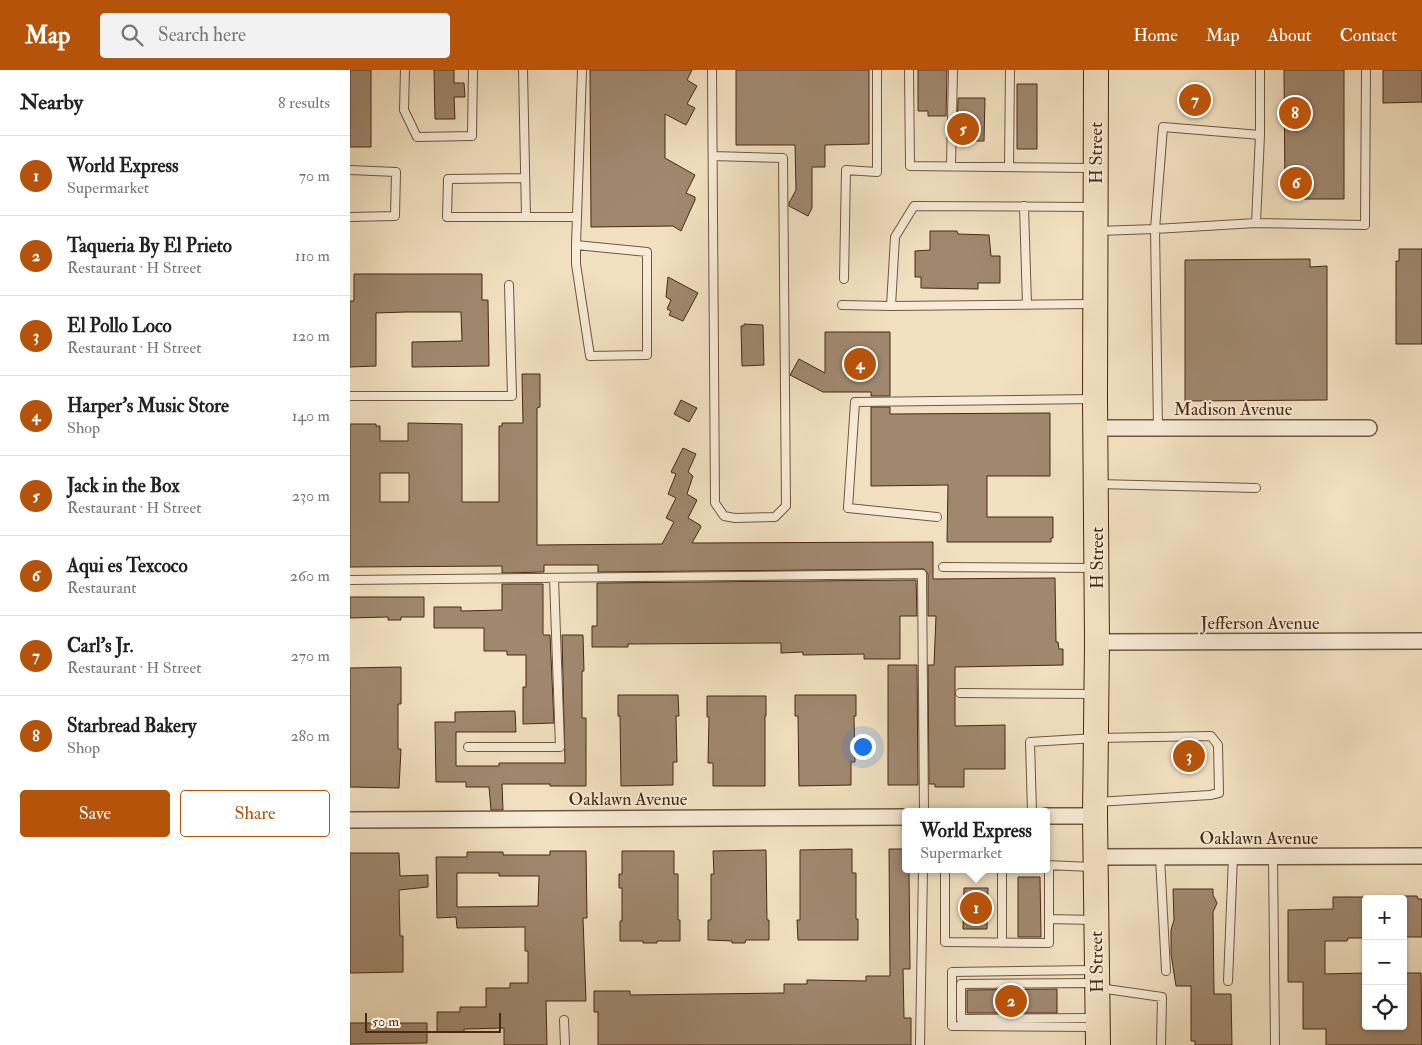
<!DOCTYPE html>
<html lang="en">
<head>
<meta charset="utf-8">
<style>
  :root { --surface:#fff; --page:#f2f2f2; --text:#222; --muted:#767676; --line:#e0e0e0; --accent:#b45309 }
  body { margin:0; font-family:"IM FELL Double Pica",serif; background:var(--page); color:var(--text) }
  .controls { position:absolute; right:15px; bottom:15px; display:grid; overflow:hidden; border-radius:5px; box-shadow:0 1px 4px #0004 }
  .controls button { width:45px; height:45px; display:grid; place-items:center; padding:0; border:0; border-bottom:1px solid var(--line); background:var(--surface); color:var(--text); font:25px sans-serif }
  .scale { position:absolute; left:15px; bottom:12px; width:136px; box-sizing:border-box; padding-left:5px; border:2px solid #482816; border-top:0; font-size:14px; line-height:18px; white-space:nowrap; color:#482816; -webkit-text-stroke:4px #f7ecd7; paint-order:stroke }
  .you { position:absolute; left:512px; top:676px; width:18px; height:18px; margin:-12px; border:4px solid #fff; border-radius:50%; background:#1a73e8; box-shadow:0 0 0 8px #1a73e833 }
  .badge { display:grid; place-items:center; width:32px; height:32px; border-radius:50%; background:var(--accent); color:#fff; font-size:16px; font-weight:700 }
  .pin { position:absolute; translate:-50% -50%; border:2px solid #fff; box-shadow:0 1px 5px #0006 }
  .popup { position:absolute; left:552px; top:738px; width:148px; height:65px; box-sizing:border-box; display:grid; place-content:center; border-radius:5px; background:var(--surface); filter:drop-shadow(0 1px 4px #0005); font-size:16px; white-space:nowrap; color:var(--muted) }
  .popup b { font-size:19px; color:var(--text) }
  .popup::after { content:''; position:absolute; left:50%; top:100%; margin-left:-10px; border:10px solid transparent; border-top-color:var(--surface) }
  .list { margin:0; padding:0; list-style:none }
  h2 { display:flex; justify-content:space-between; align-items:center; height:65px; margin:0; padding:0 20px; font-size:21px }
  h2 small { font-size:16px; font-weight:400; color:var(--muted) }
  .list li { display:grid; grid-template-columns:32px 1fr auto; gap:15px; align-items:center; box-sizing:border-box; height:80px; padding:0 20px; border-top:1px solid var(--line) }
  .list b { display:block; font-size:19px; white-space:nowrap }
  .list p { margin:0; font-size:16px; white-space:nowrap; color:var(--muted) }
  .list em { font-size:16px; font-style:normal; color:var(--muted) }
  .actions { display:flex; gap:10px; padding:15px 20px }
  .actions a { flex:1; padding:11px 0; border:1px solid var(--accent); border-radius:5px; text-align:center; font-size:18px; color:var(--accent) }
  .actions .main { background:var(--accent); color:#fff }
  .icon { flex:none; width:28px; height:28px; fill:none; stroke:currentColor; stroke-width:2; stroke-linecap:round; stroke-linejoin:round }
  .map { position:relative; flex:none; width:1072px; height:975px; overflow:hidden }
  header { display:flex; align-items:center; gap:30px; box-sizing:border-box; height:70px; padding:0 25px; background:var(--accent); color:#fff }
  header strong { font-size:24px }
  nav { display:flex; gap:28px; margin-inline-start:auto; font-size:18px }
  .search { width:350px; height:45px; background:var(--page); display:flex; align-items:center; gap:12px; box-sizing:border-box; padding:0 18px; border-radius:5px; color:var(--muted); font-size:19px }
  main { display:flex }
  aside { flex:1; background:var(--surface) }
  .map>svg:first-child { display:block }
  .building { fill:#a0886f; stroke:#482816; fill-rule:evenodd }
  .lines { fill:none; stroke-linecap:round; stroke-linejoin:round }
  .service-casing { stroke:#725641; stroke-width:10 }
  .minor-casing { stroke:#725641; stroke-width:18 }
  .primary-casing { stroke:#482816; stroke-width:26 }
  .service { stroke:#f7ecd7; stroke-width:8 }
  .minor { stroke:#f7ecd7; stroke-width:15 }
  .primary { stroke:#f2e1c1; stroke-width:24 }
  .labels { text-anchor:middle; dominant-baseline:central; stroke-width:4; stroke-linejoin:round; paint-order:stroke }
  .street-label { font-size:18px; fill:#482816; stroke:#f7ecd7 }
</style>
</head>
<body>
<header>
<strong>Map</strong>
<div class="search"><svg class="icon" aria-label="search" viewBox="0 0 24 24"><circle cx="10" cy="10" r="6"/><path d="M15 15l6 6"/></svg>Search here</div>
<nav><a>Home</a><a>Map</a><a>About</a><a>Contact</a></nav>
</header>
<main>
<aside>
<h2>Nearby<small>8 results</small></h2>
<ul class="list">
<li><span class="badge">1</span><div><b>World Express</b><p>Supermarket</p></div><em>70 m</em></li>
<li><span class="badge">2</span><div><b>Taqueria By El Prieto</b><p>Restaurant · H Street</p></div><em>110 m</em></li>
<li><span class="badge">3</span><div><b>El Pollo Loco</b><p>Restaurant · H Street</p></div><em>120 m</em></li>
<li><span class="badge">4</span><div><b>Harper's Music Store</b><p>Shop</p></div><em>140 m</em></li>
<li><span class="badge">5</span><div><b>Jack in the Box</b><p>Restaurant · H Street</p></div><em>230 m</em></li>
<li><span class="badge">6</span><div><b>Aqui es Texcoco</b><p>Restaurant</p></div><em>260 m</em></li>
<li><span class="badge">7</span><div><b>Carl's Jr.</b><p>Restaurant · H Street</p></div><em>270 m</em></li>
<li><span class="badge">8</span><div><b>Starbread Bakery</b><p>Shop</p></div><em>280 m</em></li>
</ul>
<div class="actions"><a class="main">Save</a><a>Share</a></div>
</aside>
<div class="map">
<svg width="1072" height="975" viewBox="0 0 1072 975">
  <rect width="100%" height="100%" fill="#f2e1c1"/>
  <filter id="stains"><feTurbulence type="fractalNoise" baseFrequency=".004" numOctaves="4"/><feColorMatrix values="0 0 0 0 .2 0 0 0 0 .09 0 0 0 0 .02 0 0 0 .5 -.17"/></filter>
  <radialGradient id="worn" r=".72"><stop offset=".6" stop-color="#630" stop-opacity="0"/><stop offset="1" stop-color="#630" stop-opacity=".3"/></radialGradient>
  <path class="building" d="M0 0H21V77H0Z
    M84 0H104V13H114L115 27H104L105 49H85Z
    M240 0H342L337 10 347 16 337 34 345 38 336 55 315 44V88L345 105 336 123 345 127V130L331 161 323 156 241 157Z
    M386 0H519V74L475 75V97H462V138L458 146 439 136V133L446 120 445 75H386Z
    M568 0H597L596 46H578V41H568Z
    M934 0H994V129H943V125H935Z
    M1033 0H1072V32L1033 33Z
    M667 14H687V79H667Z
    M608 28H635L634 71H616V65H607Z
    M580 161H607L608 164 639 165 641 186H650V213H628V219L571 218V207H565V181L580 180Z
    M1049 179H1072V274H1046V191H1049Z
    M960 189V197L977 196V330L835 331V190Z
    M4 204H132V230H138L139 296 62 297V272L112 271 111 242H56L26 243V296L0 297V231H4Z
    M318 207 348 223 333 251 319 245 321 241 317 239 321 230 316 227Z
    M394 254 413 255 414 295 392 296 391 256H394Z
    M475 262H540V326H521V322H473L440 305 449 289 475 303Z
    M172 304H190V337L187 338V475L312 474 324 452 316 448 326 428 318 424 326 404 321 402 333 378 346 384 338 402 343 406 337 424 347 430 338 448 350 455 351 457 342 473 583 472V509L705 508 706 572H708L709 579H713V595L605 597V656L655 655V699H614V717H585V714H579L578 595H584L586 546H578V504L574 499 248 502V495H194V502L152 503V496L0 497V354H26V356H30V371H58V353L112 354V432H149V356H152V353H173ZM30 403H59V432H30Z
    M331 330 347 338 339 352 324 344Z
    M521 337H540V344L700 343V406H637V447H703V468H701V472H597L598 415 521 416Z
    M566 510 567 546H550V589H514V584L453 585V582L431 583V573L278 574V577H242V556H247V513Z
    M152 514H193V564L194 565H200L204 653 173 654V617H176V585H157V581H134V558H84V537H111V541L152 540Z
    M0 527H74V547H51V550H38V547L0 548Z
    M212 565H233L234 601H232V648H236V716H200V714H152L153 740H141L139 717H116V712H86L85 652H105V642L165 641 166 662H106V696H149V693H215Z
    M538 595H567L568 715H538Z
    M51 597V634H48V679H51L49 718 0 717V598Z
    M268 625H328L329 646H326L327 692H323V715L271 716 270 646H268Z
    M445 625H506V646H504L505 692H501V715L449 716 448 646H445Z
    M357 626H416V646H415V716H363V693H358L359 647H357Z
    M502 779V803H506V849H508V870H448L447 850H450V780Z
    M539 779H556V799H559L560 899H553L554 948H561V975H248V942H244V921H280V925L434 923V914H457V910L516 911V906H540Z
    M416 780 417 850H419V870H396L395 873H382V871L358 870V850H361V804H364L363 781Z
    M200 781H236L237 848H233L236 931H196L197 975H154V958L114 959V962H87V942H110V937H136V918H160V913H178V881H175V857L107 858 106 847 87 848 86 787H117V782H153V785H200ZM107 803H149V806H189L188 836 107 837Z
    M272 781H324V804H328V850H330V871H307V873H293V871H270V851H272V818H269V804H272Z
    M0 783H49L50 806 78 805V817L49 820 50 866H53V902L0 903Z
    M668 807H690L691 867H668Z
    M614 818H638L637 859H613Z
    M823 819H863V825L867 833 863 842 864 924H881L882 975H845V971H841V916H826L821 884V860L824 850Z
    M1053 826H1067L1068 829H1072V867H1053Z
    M983 827H1016V868H998L997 871H975V904L1016 903V956H1053V903H1071L1072 975H976V959H953V912H938V840L983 839Z
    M707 919V943H617V920Z
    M0 953H77V973L0 974Z"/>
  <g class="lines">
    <g class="service-casing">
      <path id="service" d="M55 0 54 40 67 67 122 66 123 0
        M173 0 176 147
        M362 0 365 433 374 446 385 448 425 447 436 436 433 88 363 86
        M559 0 560 96 742 98
        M910 0V65
        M601 96 603 0
        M659 97 660 0
        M0 100 46 102 45 146 0 147
        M175 108 98 109 97 147H227
        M674 136 677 235
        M748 161 805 159 813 57 910 65 906 153
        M226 175 297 182V285L240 286 226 194V175L232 0
        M494 209 496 100 527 102V0
        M492 235 541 236 545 167 564 136 744 137
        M541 236 741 234
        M0 326H162L159 215
        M808 358 805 159 906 153 1015 155 1016 0
        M748 414 906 418
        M587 447 498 438 505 332 743 329
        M593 497 745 498
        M0 510 572 504 574 742
        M610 623 745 624
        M118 677H210L204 508
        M682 742 680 672 746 668 861 666 868 675 869 723 860 725 747 732
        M923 786 925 975
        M810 787 816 901
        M696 795 742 797
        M595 799V872L699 873V795
        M699 849 744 850
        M652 873V799
        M745 900 602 902V956L746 957
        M878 911 883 787
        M749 918 812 927 811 975
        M745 948 611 949V914L745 913
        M214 950 215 975
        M570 975 573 799"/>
    </g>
    <g class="minor-casing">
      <path id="minor" d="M746 358H1019
        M747 572 1072 571
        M696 746H745
        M0 750 556 747
        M746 787 1072 786"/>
    </g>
    <g class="primary-casing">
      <path id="primary" d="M746 0 745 329 747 572 745 746 748 975"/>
    </g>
    <use href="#service" class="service"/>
    <use href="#minor" class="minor"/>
    <use href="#primary" class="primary"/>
  </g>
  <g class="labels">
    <g class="street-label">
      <text transform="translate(746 83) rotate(-90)">H Street</text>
      <text x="883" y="339">Madison Avenue</text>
      <text transform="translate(747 488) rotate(-90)">H Street</text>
      <text x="910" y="553">Jefferson Avenue</text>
      <text x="278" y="729">Oaklawn Avenue</text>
      <text x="909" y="768">Oaklawn Avenue</text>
      <text transform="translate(747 892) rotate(-91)">H Street</text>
    </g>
  </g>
  <rect width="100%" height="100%" filter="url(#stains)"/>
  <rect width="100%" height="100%" fill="url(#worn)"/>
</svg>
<div class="controls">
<button>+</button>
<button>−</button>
<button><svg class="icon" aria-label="locate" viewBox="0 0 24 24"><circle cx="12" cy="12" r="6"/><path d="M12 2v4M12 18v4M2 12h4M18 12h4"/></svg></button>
</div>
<div class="scale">50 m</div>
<div class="you"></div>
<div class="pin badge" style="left:626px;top:838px">1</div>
<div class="popup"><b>World Express</b>Supermarket</div>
<div class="pin badge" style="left:661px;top:931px">2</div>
<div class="pin badge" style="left:839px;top:686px">3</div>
<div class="pin badge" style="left:510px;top:294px">4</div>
<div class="pin badge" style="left:613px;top:59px">5</div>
<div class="pin badge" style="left:946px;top:113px">6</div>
<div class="pin badge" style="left:845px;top:30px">7</div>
<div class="pin badge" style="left:945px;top:43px">8</div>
</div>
</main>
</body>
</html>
